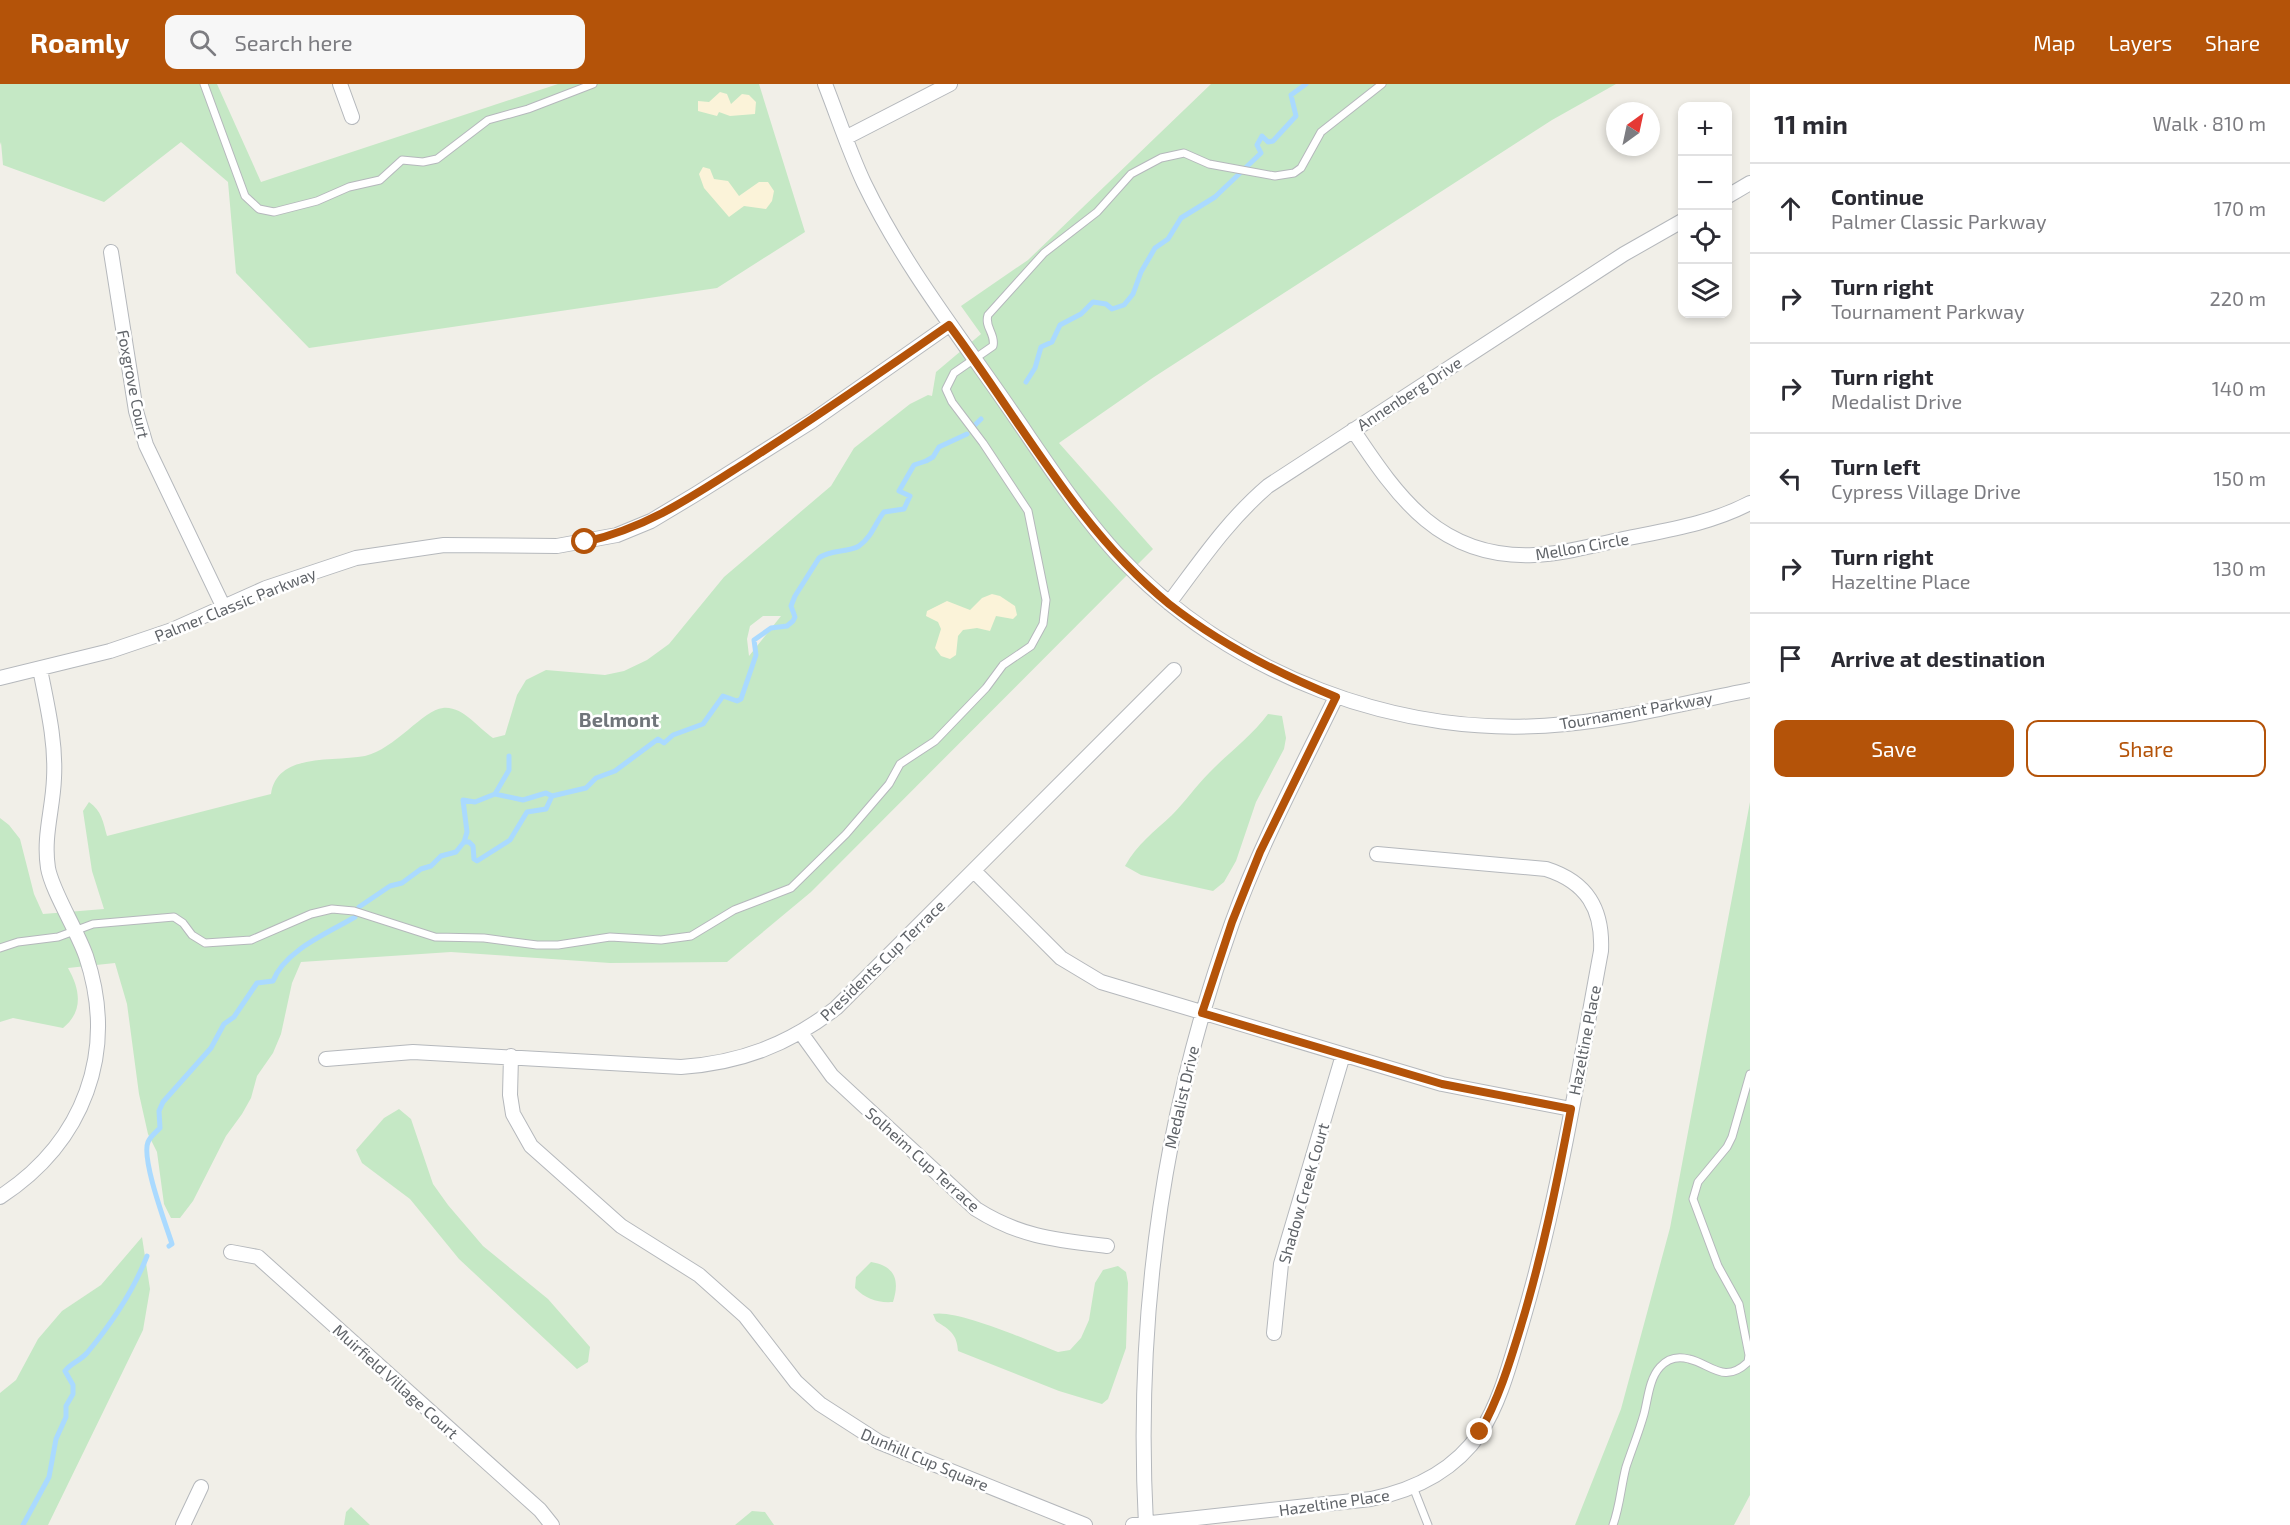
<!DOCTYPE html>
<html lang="en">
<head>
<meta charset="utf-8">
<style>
  :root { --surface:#fff; --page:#f7f7f7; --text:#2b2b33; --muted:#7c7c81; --line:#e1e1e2; --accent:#b45309 }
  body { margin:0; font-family:"Exo 2",sans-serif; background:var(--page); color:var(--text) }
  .controls { position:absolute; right:18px; top:18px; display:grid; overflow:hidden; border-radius:12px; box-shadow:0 3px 9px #0003 }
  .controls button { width:54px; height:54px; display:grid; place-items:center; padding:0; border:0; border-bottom:2px solid var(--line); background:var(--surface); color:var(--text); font:30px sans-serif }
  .compass { position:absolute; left:1606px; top:18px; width:54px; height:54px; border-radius:50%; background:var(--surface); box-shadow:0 3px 9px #0003; rotate:33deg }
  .stop { position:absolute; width:18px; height:18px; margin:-14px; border:4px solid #b45309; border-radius:50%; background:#fff }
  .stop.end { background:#b45309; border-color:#fff; box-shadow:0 2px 6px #0008 }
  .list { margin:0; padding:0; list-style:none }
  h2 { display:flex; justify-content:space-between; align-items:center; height:78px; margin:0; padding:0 24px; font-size:26px }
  h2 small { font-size:20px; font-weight:400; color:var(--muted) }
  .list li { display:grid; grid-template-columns:39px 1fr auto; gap:18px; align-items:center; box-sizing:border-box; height:90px; padding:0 24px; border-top:2px solid var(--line) }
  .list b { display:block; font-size:22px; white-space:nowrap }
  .list p { margin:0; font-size:20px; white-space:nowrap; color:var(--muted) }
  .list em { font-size:20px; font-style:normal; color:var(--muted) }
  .actions { display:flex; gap:12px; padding:18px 24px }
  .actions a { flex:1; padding:14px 0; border:2px solid var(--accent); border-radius:12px; text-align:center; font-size:21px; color:var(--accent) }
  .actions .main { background:var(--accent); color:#fff }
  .icon { flex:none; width:33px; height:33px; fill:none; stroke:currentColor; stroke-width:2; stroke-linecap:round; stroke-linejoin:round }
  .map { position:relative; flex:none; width:1750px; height:1441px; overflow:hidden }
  header { display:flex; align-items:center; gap:36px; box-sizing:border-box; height:84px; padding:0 30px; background:var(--accent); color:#fff }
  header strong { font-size:28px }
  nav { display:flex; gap:33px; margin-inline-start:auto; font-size:21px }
  .search { width:420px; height:54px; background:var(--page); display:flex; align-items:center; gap:15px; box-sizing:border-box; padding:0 21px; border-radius:12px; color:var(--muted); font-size:22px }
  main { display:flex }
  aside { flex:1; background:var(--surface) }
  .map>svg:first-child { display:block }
  .green { fill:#c5e8c5; fill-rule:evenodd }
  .sand { fill:#fbf3d9 }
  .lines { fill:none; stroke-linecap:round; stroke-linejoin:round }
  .stream { stroke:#aadaff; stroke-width:5 }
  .lane-casing { stroke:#b5b8bc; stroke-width:9 }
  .street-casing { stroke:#b5b8bc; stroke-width:16 }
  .lane { stroke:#fff; stroke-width:7 }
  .street { stroke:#fff; stroke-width:14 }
  .route { stroke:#b45309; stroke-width:8 }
  .labels { text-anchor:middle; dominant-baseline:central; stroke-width:5; stroke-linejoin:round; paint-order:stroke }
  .street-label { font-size:16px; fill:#5f6368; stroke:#fff }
  .quarter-label { font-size:20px; font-weight:bold; fill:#70757a; stroke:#fff }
</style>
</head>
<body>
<header>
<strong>Roamly</strong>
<div class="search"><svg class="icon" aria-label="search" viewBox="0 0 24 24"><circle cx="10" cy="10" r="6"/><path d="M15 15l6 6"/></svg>Search here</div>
<nav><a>Map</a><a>Layers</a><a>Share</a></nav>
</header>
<main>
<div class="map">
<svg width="1750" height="1441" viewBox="0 0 1750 1441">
  <rect width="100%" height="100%" fill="#f1efe8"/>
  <path class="green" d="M0 0H217L261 98 558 0H759L805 148 717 204 309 264 236 189 228 98 181 58 104 118 3 81 1 58 0 61Z
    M1211 0H1616L1552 36 1154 293 1059 359 1153 465 811 808 727 878 610 879 451 868 301 878 292 899 281 950 273 969 257 992 251 1014 242 1030 226 1052 193 1117 180 1134H171L164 1120 157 1068 148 1050 139 1010 127 920 115 879 68 884C80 905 84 927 63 944L13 934 0 938V734L9 741 20 755 34 810 43 830 104 825 92 787 83 727 89 718C102 727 103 738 107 752L271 710C277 668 334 678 365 672 395 665 423 626 443 624 463 622 478 644 493 654L505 651 517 611 526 596 546 586 605 591 624 587 647 576 669 560 724 493 831 402 854 364 910 320 928 311 932 312 936 288 981 250 961 222 1028 176ZM763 532H781L749 572 747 555 750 542Z
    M1268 630 1282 632 1286 654 1284 665 1256 718 1236 777 1224 798 1213 807 1141 791 1125 782C1137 760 1154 748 1172 731 1185 718 1196 702 1209 689 1228 669 1251 653 1268 630Z
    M1750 718V1411L1734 1441H1575L1621 1325 1670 1144Z
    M399 1025 411 1035 433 1100 448 1121 483 1162 548 1215 590 1263 588 1278 577 1285 459 1175 410 1115 362 1079 356 1066 384 1034Z
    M142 1153 150 1205 143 1246 48 1441H0V1309L16 1296 38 1255 62 1227 101 1201Z
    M871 1178C895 1182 900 1196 893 1218 877 1219 866 1215 855 1204L856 1193Z
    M1118 1182 1126 1188 1128 1199 1126 1264 1108 1315 1102 1320 1059 1307 958 1267C957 1250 950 1246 936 1237L933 1230C958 1225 1031 1258 1058 1268L1070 1266 1081 1254 1089 1236 1095 1199 1103 1186Z
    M351 1423 370 1441H344L346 1428Z
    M752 1427 765 1428 774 1441H735Z"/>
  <path class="sand" d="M720 8 727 10 731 20 742 10 749 11 756 18 755 30 730 32 719 28 717 32 698 27V17L709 18Z
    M703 83 710 85 714 95 728 97 739 112 759 98H768L774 107 772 117 766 125 744 122 729 133 704 104 699 90Z
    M992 510 1000 512 1015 522 1017 531 1013 535 996 532 990 547 977 544 963 546 958 552 956 571 950 575 941 572 935 564 941 545 938 538 926 532 927 527 947 517 970 526 982 514Z"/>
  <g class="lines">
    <path class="stream" d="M1026 298 1035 284 1041 263 1052 258 1060 241 1081 230 1093 218 1106 220 1112 225 1124 221 1133 210 1141 188 1155 164 1168 155 1181 134 1215 113 1261 69 1257 61 1262 52 1268 58 1273 57 1296 32 1291 11 1306 0
      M973 343 981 335
      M495 710 509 686V672
      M464 758 467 748 463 716 475 718 495 710 523 716 546 709 552 712
      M169 1162 172 1160C166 1141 141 1075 148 1058 150 1053 156 1048 160 1044L159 1027 163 1018 211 964 224 940 234 933 257 899 273 897C285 866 328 849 355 833L359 823 390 802 402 799 421 785 431 782 441 772 456 768 464 758H469L473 762 474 775 477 777 510 756 527 728 546 725 552 712 586 704 596 694 615 687 658 655 664 659 673 651 703 640 723 612 737 617 741 615 756 571 754 556 771 544 787 542 793 537 795 533 791 522 795 512 819 474C831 465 847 469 859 462 872 453 875 439 884 428L904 425 910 412 899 407 914 381 926 377 933 373 939 363 967 350
      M23 1441 49 1393 56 1355 66 1333V1322L73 1310V1301L65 1287C71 1279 80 1277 87 1269 112 1239 133 1208 147 1172"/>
    <g class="lane-casing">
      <path id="lane" d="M204 0 245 112 259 125 274 128 317 117 349 103 380 96 402 76 423 78 437 75 488 36 528 25 593 0
        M0 864 18 858 58 853 93 840 174 833 183 839 192 851 205 859 251 856 311 830 332 825 354 827 435 853 484 854 537 861H558L610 853 661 856 691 852 734 826 791 804 846 750 889 700 900 680 935 657 986 604 1003 581 1031 562 1043 540 1046 516 1028 427 983 359 952 318 946 305 954 289 993 262C996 250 984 243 988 231L1044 169 1097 128 1131 90 1161 74 1184 69 1209 80 1275 92 1294 89 1301 84 1321 48 1382 0
        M1413 1403 1428 1441
        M1613 1441C1620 1422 1621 1402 1626 1383 1632 1365 1639 1348 1644 1330 1648 1315 1649 1295 1660 1283 1668 1274 1678 1272 1689 1275 1711 1280 1724 1301 1748 1278L1749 1271 1739 1220 1718 1182 1693 1115 1698 1098 1727 1063 1732 1053 1750 990"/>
    </g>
    <g class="street-casing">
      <path id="street" d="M340 0 352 33
        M825 0C838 33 849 67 864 99 903 180 958 250 1009 324 1043 373 1076 425 1116 469 1229 591 1401 657 1566 640 1628 634 1689 618 1750 606
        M847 53 950 0
        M1728 112 1750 99
        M111 168 136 327 146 361 224 524
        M1353 346C1399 415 1441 475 1534 471 1564 470 1594 461 1623 455 1667 446 1710 440 1750 419
        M1169 519C1200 478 1228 436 1268 402L1624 170 1682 137
        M0 594 110 567 172 546 266 504 356 474 444 461 557 462 617 451 651 437 696 410 812 337 949 241
        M974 787 1061 874 1101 898 1442 1000 1571 1025
        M801 949 832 992 976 1125C1020 1153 1056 1156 1107 1162
        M511 972 510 1011 513 1030 531 1062 621 1142 699 1191 745 1232 796 1298 820 1320 879 1358 1085 1441
        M326 975 413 968 681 983C740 979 788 961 836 924L1174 586
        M0 1113C84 1058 118 968 86 872 77 846 52 807 48 784 43 752 53 725 54 694 56 657 47 621 40 585
        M231 1168 258 1173 540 1426 552 1441
        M1274 1249 1281 1180 1343 971
        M183 1441 201 1403
        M1133 1441 1371 1415C1415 1406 1454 1387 1480 1349 1501 1317 1511 1275 1522 1239 1558 1117 1578 991 1601 867 1603 825 1587 798 1546 785L1377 770
        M1146 1441C1135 1235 1162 1033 1232 839 1260 761 1300 687 1336 613"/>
    </g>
    <use href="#lane" class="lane"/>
    <use href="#street" class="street"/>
  </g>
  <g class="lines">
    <path class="route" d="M585 458C649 443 693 412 748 377 816 333 883 287 949 241 1019 334 1077 445 1169 520 1220 560 1277 589 1336 613L1260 768 1232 838 1202 929 1442 1000 1571 1025C1557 1099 1542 1173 1520 1245 1509 1281 1498 1316 1480 1348"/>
  </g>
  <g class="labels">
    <g class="street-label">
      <text transform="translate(134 300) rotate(79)">Foxgrove Court</text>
      <text transform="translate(1409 309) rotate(-33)">Annenberg Drive</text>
      <text transform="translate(1582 462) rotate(-10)">Mellon Circle</text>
      <text transform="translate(235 520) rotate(-22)">Palmer Classic Parkway</text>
      <text transform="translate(1636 626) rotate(-10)">Tournament Parkway</text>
      <text transform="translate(882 876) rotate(-44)">Presidents Cup Terrace</text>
      <text transform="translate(1584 956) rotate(-79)">Hazeltine Place</text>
      <text transform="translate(1181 1013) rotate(-77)">Medalist Drive</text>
      <text transform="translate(923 1075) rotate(42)">Solheim Cup Terrace</text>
      <text transform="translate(1303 1109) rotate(-74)">Shadow Creek Court</text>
      <text transform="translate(396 1297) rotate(42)">Muirfield Village Court</text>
      <text transform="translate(925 1375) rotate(23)">Dunhill Cup Square</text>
      <text transform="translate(1334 1418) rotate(-8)">Hazeltine Place</text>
    </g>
    <g class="quarter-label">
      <text x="619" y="635">Belmont</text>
    </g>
  </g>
</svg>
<div class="controls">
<button>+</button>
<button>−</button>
<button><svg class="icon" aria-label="locate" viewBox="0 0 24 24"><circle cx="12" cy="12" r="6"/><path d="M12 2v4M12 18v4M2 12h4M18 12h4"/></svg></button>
<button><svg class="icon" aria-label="layers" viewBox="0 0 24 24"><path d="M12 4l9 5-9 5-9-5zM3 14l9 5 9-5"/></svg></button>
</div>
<svg class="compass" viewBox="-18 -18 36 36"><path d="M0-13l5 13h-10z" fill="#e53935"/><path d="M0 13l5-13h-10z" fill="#7c7c81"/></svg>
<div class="stop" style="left:585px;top:458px"></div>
<div class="stop end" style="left:1480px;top:1348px"></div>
</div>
<aside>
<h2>11 min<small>Walk · 810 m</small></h2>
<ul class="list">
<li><svg class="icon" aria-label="ahead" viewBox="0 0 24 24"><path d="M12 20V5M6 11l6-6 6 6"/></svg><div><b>Continue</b><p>Palmer Classic Parkway</p></div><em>170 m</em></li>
<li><svg class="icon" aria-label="right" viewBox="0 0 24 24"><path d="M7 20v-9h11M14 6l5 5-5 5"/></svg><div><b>Turn right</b><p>Tournament Parkway</p></div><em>220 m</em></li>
<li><svg class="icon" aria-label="right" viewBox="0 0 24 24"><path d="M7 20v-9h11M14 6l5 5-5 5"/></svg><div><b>Turn right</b><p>Medalist Drive</p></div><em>140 m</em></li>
<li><svg class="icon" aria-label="left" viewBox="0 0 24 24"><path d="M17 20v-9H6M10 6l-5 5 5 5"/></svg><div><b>Turn left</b><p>Cypress Village Drive</p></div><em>150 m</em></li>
<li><svg class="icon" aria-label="right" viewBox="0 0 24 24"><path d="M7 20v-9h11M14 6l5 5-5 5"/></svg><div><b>Turn right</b><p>Hazeltine Place</p></div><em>130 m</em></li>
<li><svg class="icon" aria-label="arrive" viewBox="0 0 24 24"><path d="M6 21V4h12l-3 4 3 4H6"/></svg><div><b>Arrive at destination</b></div></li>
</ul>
<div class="actions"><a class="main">Save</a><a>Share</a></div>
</aside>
</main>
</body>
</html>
